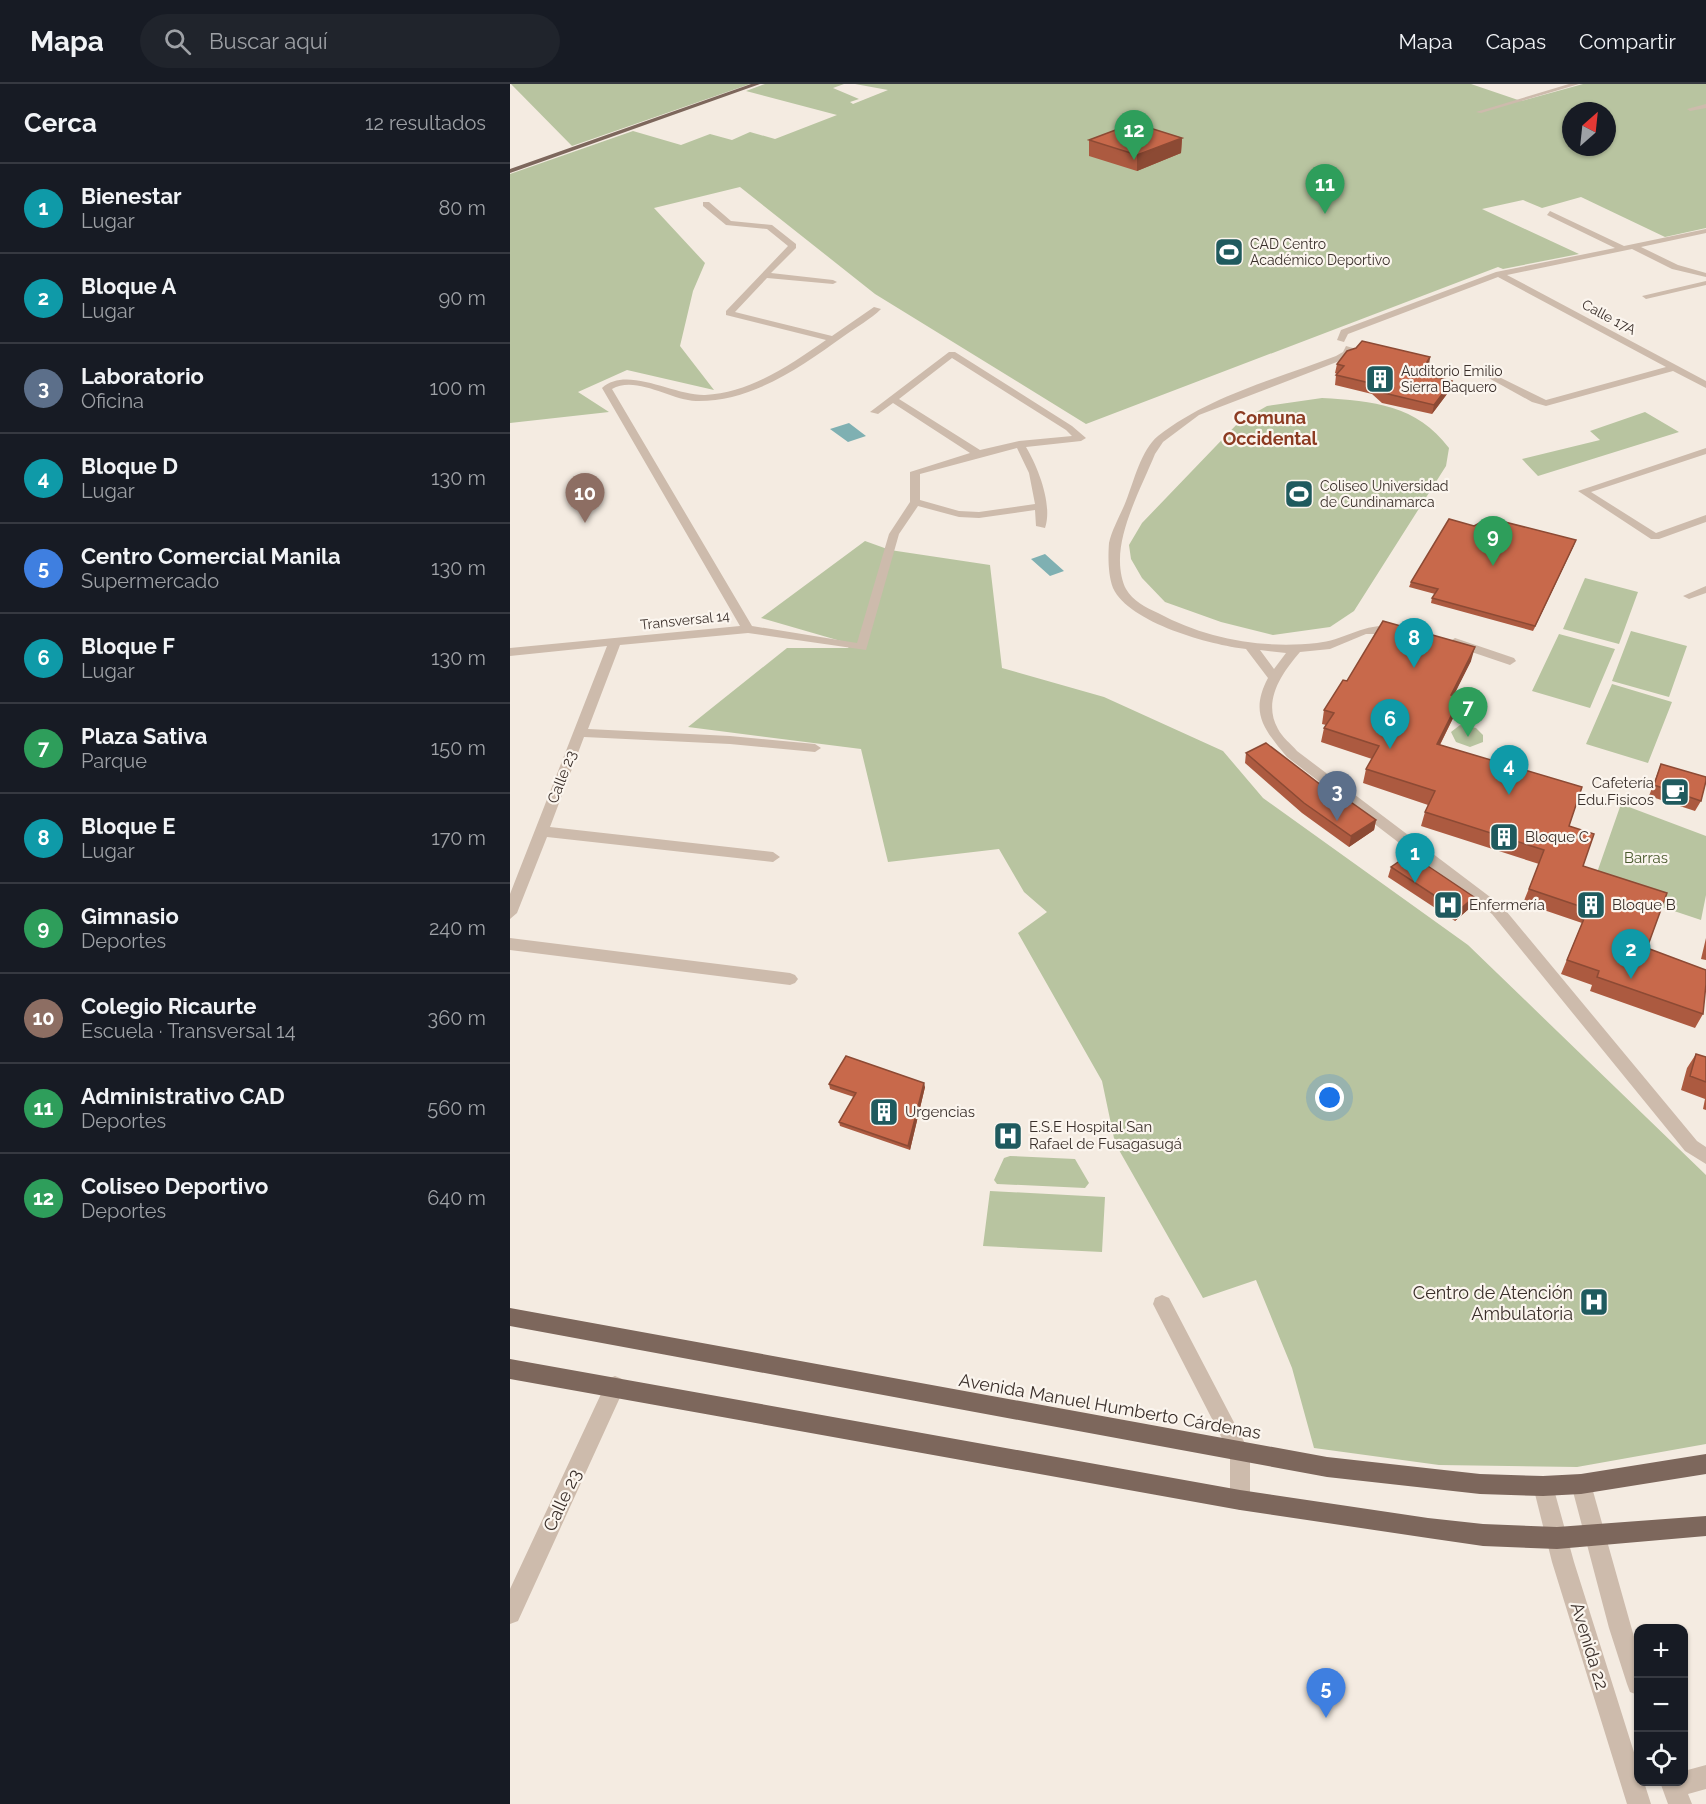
<!DOCTYPE html>
<html lang="es">
<head>
<meta charset="utf-8">
<style>
  :root { --surface:#171b24; --page:#20242c; --text:#f1f3f6; --muted:#9ea1a6; --line:#363941; --accent:#92aeb2 }
  body { margin:0; font-family:Raleway,sans-serif; background:var(--page); color:var(--text) }
  .controls { position:absolute; right:18px; bottom:18px; display:grid; overflow:hidden; border-radius:12px; box-shadow:0 2px 4px #0004 }
  .controls button { width:54px; height:54px; display:grid; place-items:center; padding:0; border:0; border-bottom:2px solid var(--line); background:var(--surface); color:var(--text); font:30px sans-serif }
  .compass { position:absolute; left:1052px; top:18px; width:54px; height:54px; border-radius:50%; background:var(--surface); box-shadow:0 2px 4px #0004; rotate:27deg }
  .you { position:absolute; left:820px; top:1014px; width:21px; height:21px; margin:-15px; border:4px solid #fff; border-radius:50%; background:#1a73e8; box-shadow:0 0 0 9px #1a73e833 }
  .badge { display:grid; place-items:center; width:39px; height:39px; border-radius:50%; background:var(--accent); color:#fff; font-size:20px; font-weight:700 }
  .pin { position:absolute; translate:-50% -50px; filter:drop-shadow(0 2px 3px #0008) }
  .pin::after { content:''; position:absolute; top:32px; width:21px; height:18px; background:inherit; clip-path:polygon(0 0,100% 0,50% 100%) }
  .list { margin:0; padding:0; list-style:none }
  h2 { display:flex; justify-content:space-between; align-items:center; height:78px; margin:0; padding:0 24px; font-size:26px }
  h2 small { font-size:20px; font-weight:400; color:var(--muted) }
  .list li { display:grid; grid-template-columns:39px 1fr auto; gap:18px; align-items:center; box-sizing:border-box; height:90px; padding:0 24px; border-top:2px solid var(--line) }
  .list b { display:block; font-size:22px; white-space:nowrap }
  .list p { margin:0; font-size:20px; white-space:nowrap; color:var(--muted) }
  .list em { font-size:20px; font-style:normal; color:var(--muted) }
  .icon { flex:none; width:33px; height:33px; fill:none; stroke:currentColor; stroke-width:2; stroke-linecap:round; stroke-linejoin:round }
  .map { position:relative; flex:none; width:1196px; height:1720px; overflow:hidden }
  header { display:flex; align-items:center; gap:36px; box-sizing:border-box; height:84px; padding:0 30px; background:var(--surface); border-bottom:2px solid var(--line) }
  header strong { font-size:28px }
  nav { display:flex; gap:33px; margin-inline-start:auto; font-size:21px }
  .search { width:420px; height:54px; background:var(--page); display:flex; align-items:center; gap:15px; box-sizing:border-box; padding:0 21px; border-radius:33px; color:var(--muted); font-size:22px }
  main { display:flex }
  aside { flex:1; background:var(--surface) }
  .map>svg:first-child { display:block }
  .green { fill:#b8c4a0; fill-rule:evenodd }
  .water { fill:#7fb0b2 }
  .lines { fill:none; stroke-linecap:round; stroke-linejoin:round }
  .minor { fill:#cdbbac; fill-rule:evenodd }
  .major { fill:#7d675c; fill-rule:evenodd }
  .wall { fill:#ac5a40 }
  .shaded-wall { fill:#8c4a34 }
  .building { fill:#c8694b; stroke:#8c4a34; stroke-width:1.5 }
  .labels { text-anchor:middle; dominant-baseline:central; stroke-width:4.5; stroke-linejoin:round; paint-order:stroke }
  .far-poi-label { font-size:14px; fill:#3b302b; stroke:#fbf5ee; text-anchor:start }
  .far-street-label { font-size:14px; fill:#3b302b; stroke:#fbf5ee }
  .street-label { font-size:15px; fill:#3b302b; stroke:#fbf5ee }
  .poi-label { font-size:15px; fill:#3b302b; stroke:#fbf5ee; text-anchor:start }
  .park-label { font-size:15px; fill:#4a5a2e; stroke:#fbf5ee }
  .far-district-label { font-size:18px; font-weight:bold; fill:#8c3b22; stroke:#fbf5ee }
  .near-poi-label { font-size:18px; fill:#3b302b; stroke:#fbf5ee; text-anchor:end }
  .near-street-label { font-size:18px; fill:#3b302b; stroke:#fbf5ee }
</style>
</head>
<body>
<header>
<strong>Mapa</strong>
<div class="search"><svg class="icon" aria-label="search" viewBox="0 0 24 24"><circle cx="10" cy="10" r="6"/><path d="M15 15l6 6"/></svg>Buscar aquí</div>
<nav><a>Mapa</a><a>Capas</a><a>Compartir</a></nav>
</header>
<main>
<aside>
<h2>Cerca<small>12 resultados</small></h2>
<ul class="list">
<li><span class="badge" style="background:#0f9aa8">1</span><div><b>Bienestar</b><p>Lugar</p></div><em>80 m</em></li>
<li><span class="badge" style="background:#0f9aa8">2</span><div><b>Bloque A</b><p>Lugar</p></div><em>90 m</em></li>
<li><span class="badge" style="background:#5c6f8a">3</span><div><b>Laboratorio</b><p>Oficina</p></div><em>100 m</em></li>
<li><span class="badge" style="background:#0f9aa8">4</span><div><b>Bloque D</b><p>Lugar</p></div><em>130 m</em></li>
<li><span class="badge" style="background:#3f7fe0">5</span><div><b>Centro Comercial Manila</b><p>Supermercado</p></div><em>130 m</em></li>
<li><span class="badge" style="background:#0f9aa8">6</span><div><b>Bloque F</b><p>Lugar</p></div><em>130 m</em></li>
<li><span class="badge" style="background:#2e9e5b">7</span><div><b>Plaza Sativa</b><p>Parque</p></div><em>150 m</em></li>
<li><span class="badge" style="background:#0f9aa8">8</span><div><b>Bloque E</b><p>Lugar</p></div><em>170 m</em></li>
<li><span class="badge" style="background:#2e9e5b">9</span><div><b>Gimnasio</b><p>Deportes</p></div><em>240 m</em></li>
<li><span class="badge" style="background:#8d6e63">10</span><div><b>Colegio Ricaurte</b><p>Escuela · Transversal 14</p></div><em>360 m</em></li>
<li><span class="badge" style="background:#2e9e5b">11</span><div><b>Administrativo CAD</b><p>Deportes</p></div><em>560 m</em></li>
<li><span class="badge" style="background:#2e9e5b">12</span><div><b>Coliseo Deportivo</b><p>Deportes</p></div><em>640 m</em></li>
</ul>
</aside>
<div class="map">
<svg width="1196" height="1720" viewBox="0 0 1196 1720">
  <rect width="100%" height="100%" fill="#f4ebe1"/>
  <path class="green" d="M1 0H240L62 62Z
    M255 0H334L323 4 349 15 340 18 343 20 378 6 345 0H961L1011 17 1073 0H1196V144L1155 153 1071 113 1032 124 1013 116 972 125 1069 170 993 185 988 183 576 340 365 210 230 103 144 124 195 179 183 207 170 262 204 306 117 286 68 308 99 328 0 339V90L123 47 171 61 200 50 222 56 240 48 265 55 327 31 236 7ZM1061 27H1097V63H1061Z
    M812 314C863 317 907 321 939 364L936 382 844 527 820 543 763 551 711 538 655 518 632 494 621 475 619 461 632 439 729 338 757 322Z
    M1135 328 1169 348 1028 392 1012 375 1090 356 1080 347Z
    M355 457 380 466 480 481 492 584 594 613 713 667 753 714 958 861 1196 1091V1360L1067 1383 929 1381 804 1364 782 1284 746 1196 693 1214 605 1059 592 997 508 849 537 828 514 808 489 765 378 778 351 665 178 643 277 564H338L341 560 251 534Z
    M1075 494 1128 508 1109 560 1053 545Z
    M1121 547 1177 562 1159 613 1102 597Z
    M1049 550 1105 565 1080 624 1022 607Z
    M1102 600 1162 618 1138 679 1076 660Z
    M950 641 966 644 973 651V658L960 663 946 658 941 648Z
    M1111 720 1196 752V811L1191 836 1083 800Z
    M500 1072 565 1075 579 1099 575 1104 487 1100 484 1096 494 1074Z
    M480 1107 595 1113 592 1168 473 1162Z"/>
  <path class="water" d="M339 339 356 352 338 358 320 345Z
    M535 470 554 487 540 492 521 475Z"/>
  <g class="lines">
    <path class="minor" d="M1059 0H1069L971 29 966 28Z
      M1196 20V24L1180 27 1177 25Z
      M193 118H199L221 137 262 141 286 160V164L261 189 323 196 327 198 323 200 257 194 225 228 322 252 364 223 371 225C361 235 346 243 334 252 291 283 242 318 186 317 160 316 126 291 102 305L242 542 347 559 379 450 400 418V388L460 369 383 319 368 330 360 328 439 268H445L562 342 576 354 571 357 516 363C528 383 543 421 535 444L526 442 525 426 469 434 449 433 408 422 389 450 356 566 238 549 110 561 78 645 220 652 305 660 311 664 305 668 220 660 74 653 40 743 263 768 270 773 263 778 37 753 7 829 0 835V810L97 562 0 572V564L230 542 92 304C117 281 164 312 195 311 240 309 280 281 316 256L216 231V227L278 162 257 145 216 141 193 122ZM442 274 556 346 562 352 509 357 470 366 389 315ZM507 364 519 389 525 420 469 428 449 427 410 416V390Z
      M1040 127 1114 162 1196 145V149L1131 163 1168 181 1196 189V193L1162 185 1122 165 997 191 1196 297V304L1163 287 1036 322 1022 318 975 292 983 290 1036 316 1156 283 988 193 838 250 834 258 827 256 831 246 986 188 1105 164 1037 131Z
      M1196 197V201L1136 215 1132 212Z
      M836 262 843 264 840 271 832 276 689 331 653 358 645 370C632 402 609 444 610 478 610 486 612 498 616 505 623 517 635 523 648 529 696 555 752 565 807 559 837 556 857 536 891 543L893 546 887 550H856L820 565 790 568C772 589 752 617 768 645 772 653 781 660 787 667L992 822 1187 1057 1196 1063V1080L1175 1067 982 830 777 673C755 646 739 630 758 594L736 565C701 561 619 539 603 504 598 491 598 472 599 459 602 445 611 430 616 417 624 397 631 366 648 352 699 312 766 295 826 272L833 268ZM750 566 776 569 764 585Z
      M1196 364V370L1081 408 1146 449 1196 431V438L1149 455H1141L1068 407Z
      M1196 502V509L1179 515 1173 512Z
      M945 554 1004 574 1006 577 1000 581 941 561 939 558Z
      M0 854 280 889 285 891 288 895 285 899 280 901 0 866Z
      M652 1211 659 1214 740 1369V1416L737 1423 730 1426 723 1423 720 1416V1370L643 1220 645 1214Z
      M105 1292 112 1295 115 1302 112 1309 8 1537 0 1540V1505L98 1295Z
      M1071 1390 1078 1393 1081 1400 1128 1567V1611L1120 1608 1117 1600 1099 1544 1061 1400 1064 1393Z
      M1033 1392 1040 1395 1043 1402 1064 1478 1128 1681V1698H1134L1141 1720H1117L1042 1478 1023 1402 1026 1395Z
      M1196 1681V1705L1178 1710 1182 1720H1158L1150 1698H1174V1687Z"/>
    <path class="major" d="M241 0H250L0 89V85Z
      M0 1224 817 1373 970 1390 1033 1392 1071 1390 1196 1370V1390L1071 1410 1033 1412 970 1410 817 1393 0 1242Z
      M0 1275 730 1406 918 1434 973 1440 1047 1443 1196 1432V1452L1047 1465 973 1462 918 1454 730 1426 0 1295Z"/>
  </g>
  <path class="wall" d="M672 54 671 69 627 87 579 72V56Z
    M827 280 919 282 914 290 942 297 940 306 922 330 872 319 862 310 825 301 826 291 827 290 825 289Z
    M964 442 1064 461 1023 547 921 519 922 514 925 510 899 503 901 498Z
    M961 577 943 612 946 628 930 661 1059 742 1073 782 1137 864 1193 930 1185 944 1080 907 1082 901 1051 890 1072 839 1013 819 1029 780 911 742 915 728 918 721 853 699 856 685 862 675 811 658 814 644 816 641 812 640 814 626 837 597Z
    M736 669 815 704 866 736 864 746 839 763 792 729 735 679Z
    M1151 680 1191 717 1185 727 1139 712Z
    M881 783 964 813 961 823 945 837 878 793Z
    M1196 854V876L1191 875Z
    M1186 970 1196 973V1026L1193 1025 1195 1015 1171 1006 1177 984Z
    M319 1000 415 1003 400 1066 330 1042 329 1038 344 1013 320 1005Z"/>
  <path class="shaded-wall" d="M672 54 671 69 627 87V71Z
    M920 273 919 282 909 299 910 290Z
    M942 297 940 306 922 330 924 321Z
    M1066 456 1064 461 1023 547 1025 542Z
    M965 563 961 577 937 625 941 611Z
    M950 614 946 628 923 674 927 660Z
    M866 736 864 746 839 763 841 752Z
    M964 813 961 823 945 837 948 827Z
    M414 999 415 1003 400 1066 398 1062Z"/>
  <path class="building" d="M624 39 672 54 627 71 579 56Z
    M852 257 920 273 910 290 942 297 924 321 874 309 864 300 826 291 834 282 827 280 837 267 846 264Z
    M979 434 1066 456 1025 542 922 514 928 505 901 498 939 435 964 442Z
    M873 537 965 563 941 611 950 614 927 660 1072 703 1059 742 1084 750 1073 782 1157 809 1137 864 1196 886V900L1193 930 1087 893 1089 887 1057 876 1078 825 1019 805 1034 766 915 728 925 707 856 685 869 662 814 644 824 629 814 626 833 596 837 597Z
    M756 659 815 704 818 702 866 736 841 752 794 719 736 669Z
    M1151 680 1196 693V697L1191 717 1144 701Z
    M900 770 964 813 948 827 881 783Z
    M1186 970 1196 973V998L1180 992Z
    M336 972 414 999 398 1062 329 1038 346 1009 319 1000Z"/>
  <defs>
    <g id="stadium-square" transform="scale(1.5)"><rect x="-9" y="-9" width="18" height="18" rx="4" fill="#1f5a5e" stroke="#fbf5ee"/><path d="M0-5a6.5 5 0 1 0 0 10a6.5 5 0 1 0 0-10ZM-3.5-1.8h7v3.6h-7Z" fill="#fff"/></g>
    <g id="building-square" transform="scale(1.5)"><rect x="-9" y="-9" width="18" height="18" rx="4" fill="#1f5a5e" stroke="#fbf5ee"/><path d="M-4-6H4V6H1V3H-1V6H-4ZM-2.5-4.3h1.7v1.8h-1.7ZM.8-4.3h1.7v1.8H.8ZM-2.5-1h1.7V.8h-1.7ZM.8-1h1.7V.8H.8Z" fill="#fff"/></g>
    <g id="cafe-square" transform="scale(1.5)"><rect x="-9" y="-9" width="18" height="18" rx="4" fill="#1f5a5e" stroke="#fbf5ee"/><path d="M-5.5-4.5H6V0H3Q3 3.5 0 3.5H-2.5Q-5.5 3.5-5.5 0ZM3-3.2v2h1.7v-2ZM-6 4.5H4V6H-6Z" fill="#fff"/></g>
    <g id="hospital-square" transform="scale(1.5)"><rect x="-9" y="-9" width="18" height="18" rx="4" fill="#1f5a5e" stroke="#fbf5ee"/><path d="M-5-5h3v3.5h4V-5h3V5h-3V1.5h-4V5h-3Z" fill="#fff"/></g>
  </defs>
  <g fill-rule="evenodd">
    <use href="#stadium-square" x="719" y="168"/>
    <use href="#building-square" x="870" y="295"/>
    <use href="#stadium-square" x="789" y="410"/>
    <use href="#cafe-square" x="1165" y="708"/>
    <use href="#building-square" x="994" y="753"/>
    <use href="#hospital-square" x="938" y="821"/>
    <use href="#building-square" x="1081" y="821"/>
    <use href="#building-square" x="374" y="1028"/>
    <use href="#hospital-square" x="498" y="1052"/>
    <use href="#hospital-square" x="1084" y="1218"/>
  </g>
  <g class="labels">
    <g class="far-poi-label">
      <text x="740" y="160">CAD Centro<tspan x="740" dy="16">Académico Deportivo</tspan></text>
      <text x="891" y="287">Auditorio Emilio<tspan x="891" dy="16">Sierra Baquero</tspan></text>
      <text x="810" y="402">Coliseo Universidad<tspan x="810" dy="16">de Cundinamarca</tspan></text>
    </g>
    <g class="far-street-label">
      <text transform="translate(1099 233) rotate(28)">Calle 17A</text>
      <text transform="translate(175 536) rotate(-6)">Transversal 14</text>
    </g>
    <g class="street-label">
      <text transform="translate(52 693) rotate(-69)">Calle 23</text>
    </g>
    <g class="poi-label">
      <text x="1144" y="699" text-anchor="end">Cafetería<tspan x="1144" dy="17">Edu.Fisicos</tspan></text>
      <text x="1015" y="753">Bloque C</text>
      <text x="959" y="821">Enfermería</text>
      <text x="1102" y="821">Bloque B</text>
      <text x="395" y="1028">Urgencias</text>
      <text x="519" y="1043">E.S.E Hospital San<tspan x="519" dy="17">Rafael de Fusagasugá</tspan></text>
    </g>
    <g class="park-label">
      <text x="1136" y="774">Barras</text>
    </g>
    <g class="far-district-label">
      <text x="760" y="333">Comuna<tspan x="760" dy="21">Occidental</tspan></text>
    </g>
    <g class="near-poi-label">
      <text x="1063" y="1208">Centro de Atención<tspan x="1063" dy="21">Ambulatoria</tspan></text>
    </g>
    <g class="near-street-label">
      <text transform="translate(600 1322) rotate(10)">Avenida Manuel Humberto Cárdenas</text>
      <text transform="translate(52 1416) rotate(-65)">Calle 23</text>
      <text transform="translate(1080 1562) rotate(73)">Avenida 22</text>
    </g>
  </g>
</svg>
<div class="controls">
<button>+</button>
<button>−</button>
<button><svg class="icon" aria-label="locate" viewBox="0 0 24 24"><circle cx="12" cy="12" r="6"/><path d="M12 2v4M12 18v4M2 12h4M18 12h4"/></svg></button>
</div>
<svg class="compass" viewBox="-18 -18 36 36"><path d="M0-13l5 13h-10z" fill="#e53935"/><path d="M0 13l5-13h-10z" fill="#9ea1a6"/></svg>
<div class="you"></div>
<div class="pin badge" style="left:905px;top:799px;background:#0f9aa8">1</div>
<div class="pin badge" style="left:1121px;top:895px;background:#0f9aa8">2</div>
<div class="pin badge" style="left:827px;top:737px;background:#5c6f8a">3</div>
<div class="pin badge" style="left:999px;top:711px;background:#0f9aa8">4</div>
<div class="pin badge" style="left:816px;top:1634px;background:#3f7fe0">5</div>
<div class="pin badge" style="left:880px;top:665px;background:#0f9aa8">6</div>
<div class="pin badge" style="left:958px;top:653px;background:#2e9e5b">7</div>
<div class="pin badge" style="left:904px;top:584px;background:#0f9aa8">8</div>
<div class="pin badge" style="left:983px;top:482px;background:#2e9e5b">9</div>
<div class="pin badge" style="left:75px;top:439px;background:#8d6e63">10</div>
<div class="pin badge" style="left:815px;top:130px;background:#2e9e5b">11</div>
<div class="pin badge" style="left:624px;top:76px;background:#2e9e5b">12</div>
</div>
</main>
</body>
</html>
